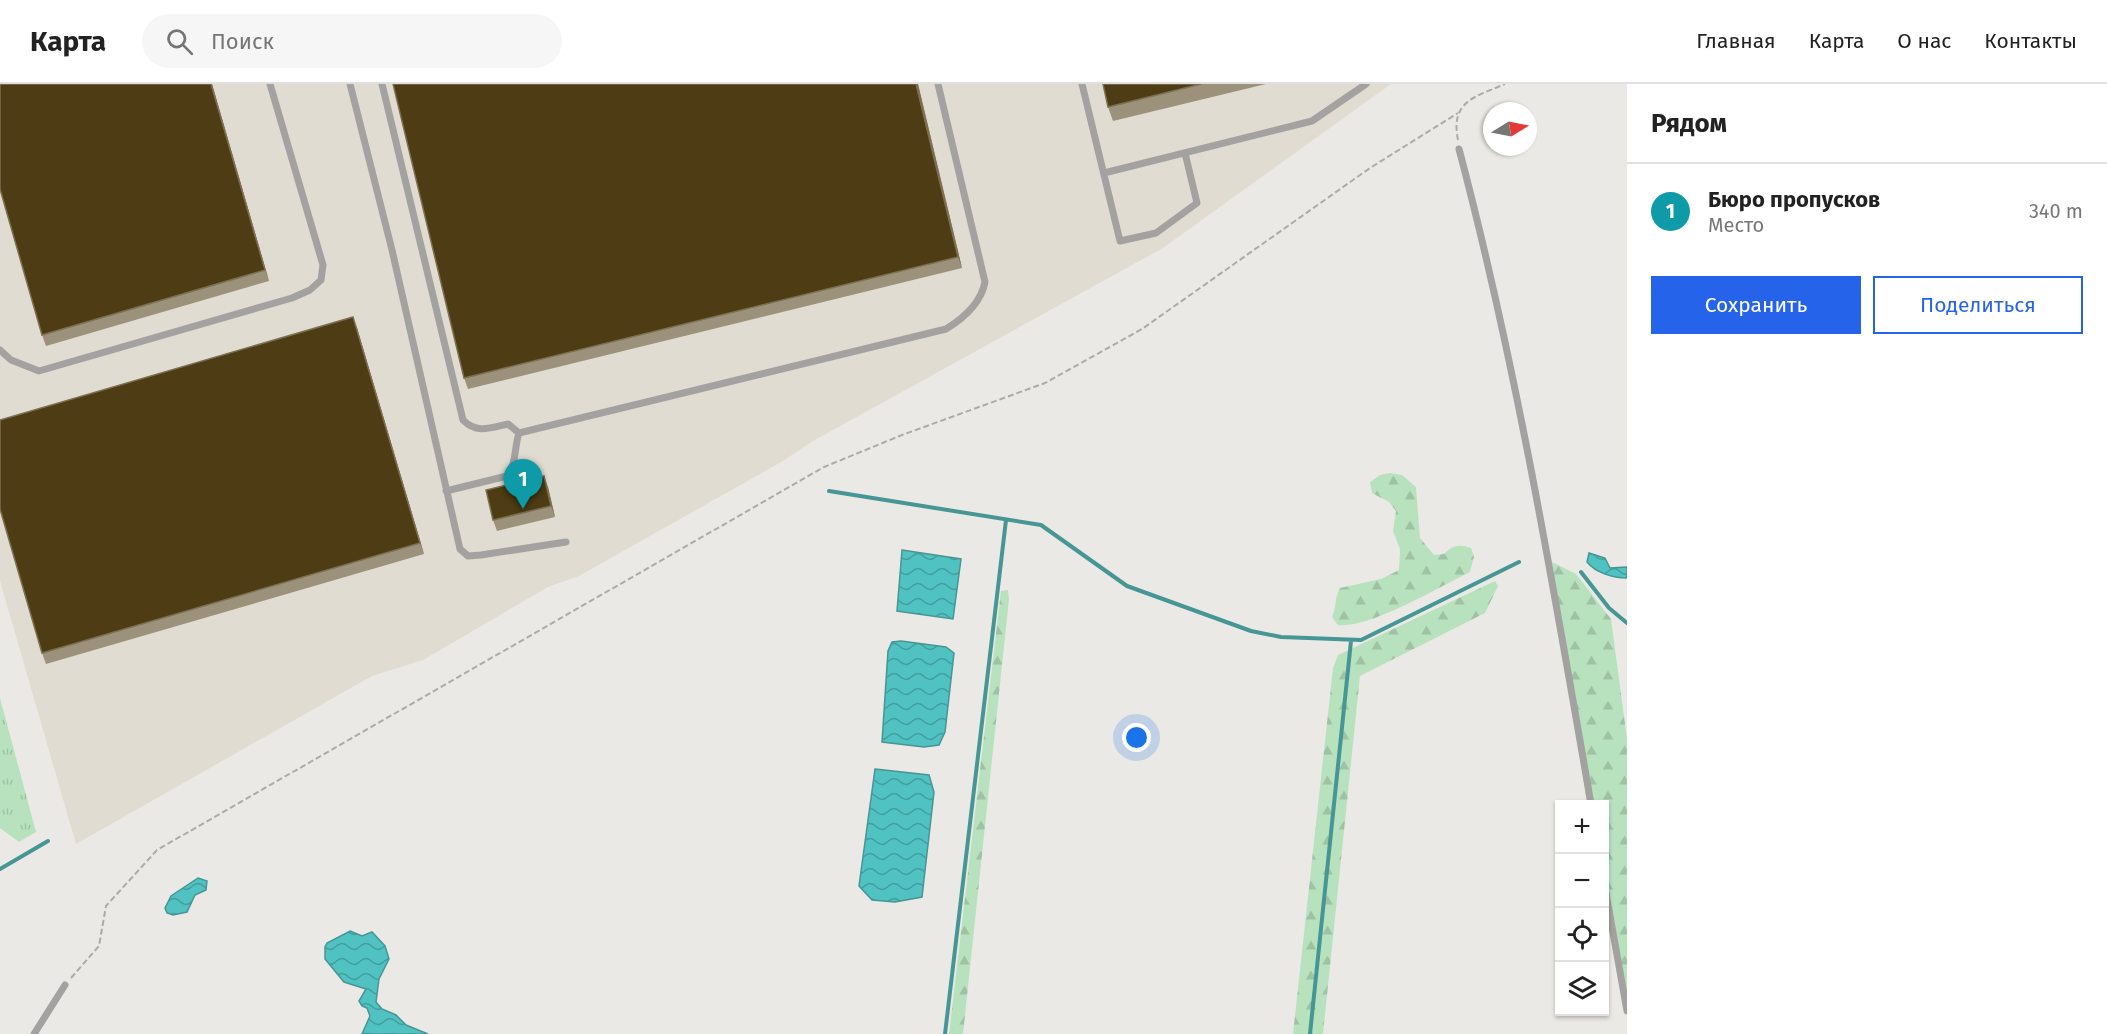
<!DOCTYPE html>
<html lang="ru">
<head>
<meta charset="utf-8">
<style>
  :root { --surface:#fff; --page:#f6f6f6; --text:#222; --muted:#767676; --line:#e0e0e0; --accent:#2563eb }
  body { margin:0; font-family:"Fira Sans",sans-serif; background:var(--page); color:var(--text) }
  .controls { position:absolute; right:18px; bottom:18px; display:grid; overflow:hidden; border-radius:0px; box-shadow:0 2px 4px #0004 }
  .controls button { width:54px; height:54px; display:grid; place-items:center; padding:0; border:0; border-bottom:2px solid var(--line); background:var(--surface); color:var(--text); font:30px sans-serif }
  .compass { position:absolute; left:1483px; top:18px; width:54px; height:54px; border-radius:50%; background:var(--surface); box-shadow:0 2px 4px #0004; rotate:80deg }
  .you { position:absolute; left:1137px; top:654px; width:21px; height:21px; margin:-15px; border:4px solid #fff; border-radius:50%; background:#1a73e8; box-shadow:0 0 0 9px #1a73e833 }
  .badge { display:grid; place-items:center; width:39px; height:39px; border-radius:50%; background:var(--accent); color:#fff; font-size:20px; font-weight:700 }
  .pin { position:absolute; translate:-50% -50px; filter:drop-shadow(0 2px 3px #0008) }
  .pin::after { content:''; position:absolute; top:32px; width:21px; height:18px; background:inherit; clip-path:polygon(0 0,100% 0,50% 100%) }
  .list { margin:0; padding:0; list-style:none }
  h2 { display:flex; justify-content:space-between; align-items:center; height:78px; margin:0; padding:0 24px; font-size:26px }
  h2 small { font-size:20px; font-weight:400; color:var(--muted) }
  .list li { display:grid; grid-template-columns:39px 1fr auto; gap:18px; align-items:center; box-sizing:border-box; height:96px; padding:0 24px; border-top:2px solid var(--line) }
  .list b { display:block; font-size:22px; white-space:nowrap }
  .list p { margin:0; font-size:20px; white-space:nowrap; color:var(--muted) }
  .list em { font-size:20px; font-style:normal; color:var(--muted) }
  .actions { display:flex; gap:12px; padding:18px 24px }
  .actions a { flex:1; padding:14px 0; border:2px solid var(--accent); border-radius:0px; text-align:center; font-size:21px; color:var(--accent) }
  .actions .main { background:var(--accent); color:#fff }
  .icon { flex:none; width:33px; height:33px; fill:none; stroke:currentColor; stroke-width:2; stroke-linecap:round; stroke-linejoin:round }
  .map { position:relative; flex:none; width:1627px; height:950px; overflow:hidden }
  header { display:flex; align-items:center; gap:36px; box-sizing:border-box; height:84px; padding:0 30px; background:var(--surface); border-bottom:2px solid var(--line) }
  header strong { font-size:28px }
  nav { display:flex; gap:33px; margin-inline-start:auto; font-size:21px }
  .search { width:420px; height:54px; background:var(--page); display:flex; align-items:center; gap:15px; box-sizing:border-box; padding:0 21px; border-radius:33px; color:var(--muted); font-size:22px }
  main { display:flex }
  aside { flex:1; background:var(--surface) }
  .map>svg:first-child { display:block }
  .built { fill:#e1dcd1 }
  .grass { fill:url(#grass-tufts) }
  .forest { fill:url(#forest-firs) }
  .water { fill:url(#water-waves); stroke:#469695; stroke-width:1.5 }
  .lines { fill:none; stroke-linecap:round; stroke-linejoin:round }
  .stream { stroke:#469695; stroke-width:4 }
  .path { stroke:#adaba8; stroke-width:2; stroke-dasharray:6 3; stroke-linecap:butt }
  .lane { stroke:#a3a2a1; stroke-width:7 }
  .wall { fill:#9c927c }
  .shaded-wall { fill:#7c7053 }
  .building { fill:#4d3c14; stroke:#7c7053; stroke-width:1.5 }
</style>
</head>
<body>
<header>
<strong>Карта</strong>
<div class="search"><svg class="icon" aria-label="search" viewBox="0 0 24 24"><circle cx="10" cy="10" r="6"/><path d="M15 15l6 6"/></svg>Поиск</div>
<nav><a>Главная</a><a>Карта</a><a>О нас</a><a>Контакты</a></nav>
</header>
<main>
<div class="map">
<svg width="1627" height="950" viewBox="0 0 1627 950">
  <defs>
    <pattern id="grass-tufts" width="24" height="20" patternUnits="userSpaceOnUse" patternTransform="scale(1.5)"><rect width="24" height="20" fill="#b8e2bd"/><path d="M3 7l-1-3M5 7V3M7 7l1-3M15 17l-1-3M17 17v-4M19 17l1-3" fill="none" stroke="#9ec2a3"/></pattern>
    <pattern id="forest-firs" width="22" height="20" patternUnits="userSpaceOnUse" patternTransform="scale(1.5)"><rect width="22" height="20" fill="#b8e2bd"/><path d="M5 1l3.5 6h-7zM16 11l3.5 6h-7z" fill="#9ec2a3"/></pattern>
    <pattern id="water-waves" width="16" height="10" patternUnits="userSpaceOnUse" patternTransform="scale(1.5)"><rect width="16" height="10" fill="#50c2c2"/><path d="M0 5q4-4 8 0t8 0" fill="none" stroke="#439e9e"/></pattern>
  </defs>
  <rect width="100%" height="100%" fill="#ebe9e5"/>
  <path class="built" d="M0 0H1391L1163 164 813 357 783 377 579 492 548 503 423 576 372 592 76 760 0 497Z"/>
  <path class="grass" d="M0 614 36 748 19 758 0 744Z"/>
  <path class="forest" d="M1390 389 1402 391 1416 403 1420 454 1434 471 1444 470C1453 461 1459 460 1471 464L1474 473 1470 488C1439 503 1369 545 1338 541L1332 533C1337 522 1334 514 1340 504L1381 495 1399 486 1400 465 1393 447 1396 427 1389 418 1372 409 1370 398 1380 391Z
    M1552 478 1576 490 1611 535 1627 655V929L1605 808 1604 720H1587Z
    M1495 497 1498 502 1485 529 1360 592 1323 950H1293L1333 584 1338 571Z
    M1008 506 1009 515 963 950H949L1001 507Z"/>
  <path class="water" d="M902 466 961 475 953 535 897 527Z
    M1589 469 1605 474 1610 484 1627 483V494C1613 494 1596 489 1587 478Z
    M901 557 946 563 954 569 945 648 939 661 924 663 882 658 888 567 892 558Z
    M875 685 929 691 934 708 922 813 895 818 872 816 859 802Z
    M198 794 207 797 206 806 195 811 187 828 173 831 167 829 165 824 171 812Z
    M350 847 362 852 372 848 385 862 389 875 379 895 376 918 382 925 396 931 406 941 428 950H362L370 932 367 924 362 922 359 917 366 905 344 898 325 875V863L327 859Z"/>
  <g class="lines">
    <path class="stream" d="M829 407 1041 441 1127 502 1251 547 1281 553 1361 556 1519 478
      M1581 488 1609 524 1627 539
      M0 785 48 757
      M945 950 1006 436
      M1310 950 1351 557"/>
    <path class="path" d="M1458 56C1450 17 1475 13 1505 0
      M71 894 99 862 106 822 157 766 824 383 902 351 1045 299 1142 245 1370 84 1458 29"/>
    <path class="lane" d="M350 0 392 166 460 465 468 472 481 471 566 458
      M382 0 463 336C477 350 490 344 508 340L519 349C514 364 517 378 507 392L446 407
      M1082 0 1120 157 1156 149 1197 119 1185 69
      M1459 65C1516 280 1553 501 1591 720
      M1104 89 1312 37 1366 0
      M0 266 11 276 39 287 292 214 310 206 321 196 323 181 270 0
      M519 349 946 245C964 234 981 219 985 198L938 0
      M1604 798 1627 927
      M34 950 65 901"/>
  </g>
  <path class="wall" d="M0 0H212L269 197 46 262 42 251Z
    M918 0 962 184 468 305 464 294Z
    M1103 0H1266L1113 37 1108 23Z
    M357 244 424 470 46 580 42 569Z
    M548 403 555 433 497 447 493 436Z"/>
  <path class="shaded-wall" d="M211 0H212L269 197 265 186Z
    M916 0H918L962 184 958 173Z
    M353 233 357 244 424 470 420 459Z
    M544 392 548 403 555 433 551 422Z"/>
  <path class="building" d="M0 0H211L265 186 42 251 0 105Z
    M393 0H916L958 173 464 294Z
    M1103 0H1201L1108 23Z
    M353 233 420 459 42 569 0 425V336Z
    M544 392 551 422 493 436 486 406Z"/>
</svg>
<div class="controls">
<button>+</button>
<button>−</button>
<button><svg class="icon" aria-label="locate" viewBox="0 0 24 24"><circle cx="12" cy="12" r="6"/><path d="M12 2v4M12 18v4M2 12h4M18 12h4"/></svg></button>
<button><svg class="icon" aria-label="layers" viewBox="0 0 24 24"><path d="M12 4l9 5-9 5-9-5zM3 14l9 5 9-5"/></svg></button>
</div>
<svg class="compass" viewBox="-18 -18 36 36"><path d="M0-13l5 13h-10z" fill="#e53935"/><path d="M0 13l5-13h-10z" fill="#767676"/></svg>
<div class="you"></div>
<div class="pin badge" style="left:523px;top:425px;background:#0f9aa8">1</div>
</div>
<aside>
<h2>Рядом<small></small></h2>
<ul class="list">
<li><span class="badge" style="background:#0f9aa8">1</span><div><b>Бюро пропусков</b><p>Место</p></div><em>340 m</em></li>
</ul>
<div class="actions"><a class="main">Сохранить</a><a>Поделиться</a></div>
</aside>
</main>
</body>
</html>
